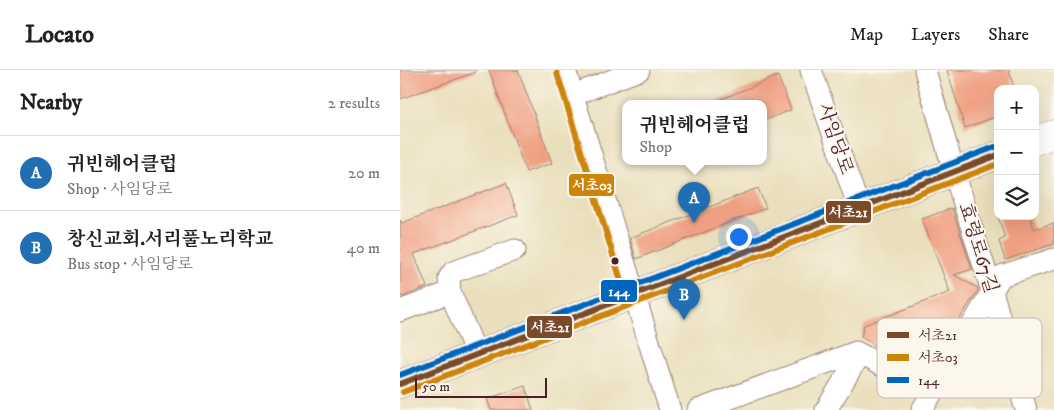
<!DOCTYPE html>
<html lang="en">
<head>
<meta charset="utf-8">
<style>
  :root { --surface:#fff; --page:#f6f6f6; --text:#202124; --muted:#757577; --line:#e0e0e0; --accent:#1f6fb2 }
  body { margin:0; font-family:"IM FELL DW Pica","Noto Serif KR",serif; background:var(--page); color:var(--text) }
  .controls { position:absolute; right:15px; top:15px; display:grid; overflow:hidden; border-radius:10px; box-shadow:0 5px 20px #0002 }
  .controls button { width:45px; height:45px; display:grid; place-items:center; padding:0; border:0; border-bottom:1px solid var(--line); background:var(--surface); color:var(--text); font:25px sans-serif }
  .scale { position:absolute; left:15px; bottom:12px; width:132px; box-sizing:border-box; padding-left:5px; border:2px solid #4a1f2b; border-top:0; font-size:14px; line-height:18px; white-space:nowrap; color:#4a1f2b; -webkit-text-stroke:4px #fbf7ec; paint-order:stroke }
  .you { position:absolute; left:338px; top:166px; width:18px; height:18px; margin:-12px; border:4px solid #fff; border-radius:50%; background:#1a73e8; box-shadow:0 0 0 8px #1a73e833 }
  .badge { display:grid; place-items:center; width:32px; height:32px; border-radius:50%; background:var(--accent); color:#fff; font-size:16px; font-weight:700 }
  .pin { position:absolute; translate:-50% -41px; filter:drop-shadow(0 1px 2px #0008) }
  .pin::after { content:''; position:absolute; top:26px; width:18px; height:15px; background:inherit; clip-path:polygon(0 0,100% 0,50% 100%) }
  .popup { position:absolute; left:222px; top:30px; width:145px; height:65px; box-sizing:border-box; display:grid; place-content:center; border-radius:10px; background:var(--surface); filter:drop-shadow(0 1px 4px #0005); font-size:16px; white-space:nowrap; color:var(--muted) }
  .popup b { font-size:19px; color:var(--text) }
  .popup::after { content:''; position:absolute; left:50%; top:100%; margin-left:-10px; border:10px solid transparent; border-top-color:var(--surface) }
  .list { margin:0; padding:0; list-style:none }
  h2 { display:flex; justify-content:space-between; align-items:center; height:65px; margin:0; padding:0 20px; font-size:21px }
  h2 small { font-size:16px; font-weight:400; color:var(--muted) }
  .list li { display:grid; grid-template-columns:32px 1fr auto; gap:15px; align-items:center; box-sizing:border-box; height:75px; padding:0 20px; border-top:1px solid var(--line) }
  .list b { display:block; font-size:19px; white-space:nowrap }
  .list p { margin:0; font-size:16px; white-space:nowrap; color:var(--muted) }
  .list em { font-size:16px; font-style:normal; color:var(--muted) }
  .icon { flex:none; width:28px; height:28px; fill:none; stroke:currentColor; stroke-width:2; stroke-linecap:round; stroke-linejoin:round }
  .map { position:relative; flex:none; width:654px; height:340px; overflow:hidden }
  header { display:flex; align-items:center; gap:30px; box-sizing:border-box; height:70px; padding:0 25px; background:var(--surface); border-bottom:1px solid var(--line) }
  header strong { font-size:24px }
  nav { display:flex; gap:28px; margin-inline-start:auto; font-size:18px }
  main { display:flex }
  aside { flex:1; background:var(--surface) }
  .map>svg:first-child { display:block }
  .building { fill:#f0a082 }
  .lines { fill:none; stroke-linecap:round; stroke-linejoin:round }
  .minor-casing { stroke:#9a7f74; stroke-width:23 }
  .major-casing { stroke:#9a7f74; stroke-width:29 }
  .minor { stroke:#fff; stroke-width:21 }
  .major { stroke:#fff; stroke-width:28 }
  .bus-1-casing { stroke:#fbf7ec; stroke-width:10 }
  .bus-2-casing { stroke:#fbf7ec; stroke-width:10 }
  .bus-3-casing { stroke:#fbf7ec; stroke-width:10 }
  .bus-1 { stroke:#7a4b2a; stroke-width:6 }
  .bus-2 { stroke:#cc840b; stroke-width:6 }
  .bus-3 { stroke:#0065bd; stroke-width:6 }
  .bus-dot { fill:#4a1f2b; stroke:#fbf7ec; stroke-width:2 }
  .labels { text-anchor:middle; dominant-baseline:central; stroke-width:4; stroke-linejoin:round; paint-order:stroke }
  .street-label { font-size:19px; fill:#4a1f2b; stroke:#fbf7ec }
  .key { fill:#fbf7ec; stroke:#c6b6b2; stroke-width:1 }
  .key-label { font-size:14px; fill:#4a1f2b }
  .line-badge { stroke:#fbf7ec; stroke-width:2 }
  .badge-label { font-size:14px; text-anchor:middle; font-weight:bold; fill:#fff }
</style>
</head>
<body>
<header>
<strong>Locato</strong>
<nav><a>Map</a><a>Layers</a><a>Share</a></nav>
</header>
<main>
<aside>
<h2>Nearby<small>2 results</small></h2>
<ul class="list">
<li><span class="badge">A</span><div><b>귀빈헤어클럽</b><p>Shop · 사임당로</p></div><em>20 m</em></li>
<li><span class="badge">B</span><div><b>창신교회.서리풀노리학교</b><p>Bus stop · 사임당로</p></div><em>40 m</em></li>
</ul>
</aside>
<div class="map">
<svg width="654" height="340" viewBox="0 0 654 340">
  <rect width="100%" height="100%" fill="#fbf7ec"/>
  <filter id="ink" filterUnits="userSpaceOnUse"><feTurbulence type="fractalNoise" baseFrequency=".02" numOctaves="2"/><feDisplacementMap in="SourceGraphic" scale="10" xChannelSelector="R" yChannelSelector="G"/><feConvolveMatrix kernelMatrix="1 2 1 2 8 2 1 2 1" color-interpolation-filters="sRGB"/></filter>
  <filter id="wash" filterUnits="userSpaceOnUse"><feTurbulence type="fractalNoise" baseFrequency=".0096" numOctaves="4" result="noise"/><feDisplacementMap in="SourceGraphic" scale="20" xChannelSelector="R" yChannelSelector="G"/><feGaussianBlur stdDeviation="1.12" result="paint"/><feColorMatrix in="noise" values="0 0 0 0 0 0 0 0 0 0 0 0 0 0 0 0 0 1.4 0 .05"/><feComposite in="paint" operator="in"/></filter>
  <g filter="url(#wash)">
    <rect width="100%" height="100%" fill="#eadfbc"/>
    <g id="blocks">
      <path class="building" d="M0 0H76V2L0 29Z
        M89 0H118L152 93 126 102Z
        M547 0H609L614 19H598V46L565 58Z
        M378 6 391 40 363 51V34H309Z
        M106 113 118 145 14 184 27 217 2 227 0 223V150L2 153Z
        M358 118 366 138 236 189 230 168Z
        M552 138 572 199 554 205 578 218V220L525 304 461 267 464 255 550 222 522 149Z
        M598 146H630L634 159 654 153V174L605 190 599 171 605 168Z
        M592 267 601 299 558 310 582 269Z
        M125 316 133 340H91L87 329Z"/>
    </g>
  </g>
  <g filter="url(#ink)">
    <use href="#blocks" fill-opacity="0" stroke="#9a7f74" stroke-width="1"/>
    <g class="lines">
      <g class="minor-casing">
        <path id="minor" d="M165 0 270 340
          M411 0 459 138
          M525 0 554 102 592 221 626 340
          M173 25 239 0
          M0 241 50 222
          M77 285 50 222 49 208 53 202 115 180
          M298 340 456 282 532 322
          M426 340 460 284
          M522 340 601 206 654 189"/>
      </g>
      <g class="major-casing">
        <path id="major" d="M635 71 654 64
          M0 314 598 85"/>
      </g>
      <use href="#minor" class="minor"/>
      <use href="#major" class="major"/>
      <g class="bus-1-casing">
        <path id="bus-1" d="M0 314 598 85"/>
      </g>
      <g class="bus-2-casing">
        <path id="bus-2" d="M157 3 226 227
          M3 322 598 94"/>
      </g>
      <g class="bus-3-casing">
        <path id="bus-3" d="M0 305 595 77"/>
      </g>
      <use href="#bus-1" class="bus-1"/>
      <use href="#bus-2" class="bus-2"/>
      <use href="#bus-3" class="bus-3"/>
    </g>
  </g>
  <circle class="bus-dot" cx="215" cy="191" r="4.5"/>
  <g class="labels">
    <g class="street-label">
      <text transform="translate(435 69) rotate(71)">사임당로</text>
      <text transform="translate(578 178) rotate(73)">효령로67길</text>
    </g>
  </g>
  <rect x="477" y="248" width="165" height="80" rx="8" class="key"/>
  <rect x="487" y="262" width="22" height="6" fill="#7a4b2a"/>
  <rect x="487" y="284" width="22" height="7" fill="#cc840b"/>
  <rect x="487" y="307" width="22" height="6" fill="#0065bd"/>
  <g class="key-label">
    <text x="518" y="270">서초21</text>
    <text x="518" y="292">서초03</text>
    <text x="518" y="315">144</text>
  </g>
  <g class="line-badge">
    <rect x="168" y="103" width="47" height="24" rx="5" fill="#cc840b"/>
    <rect x="425" y="130" width="47" height="24" rx="5" fill="#7a4b2a"/>
    <rect x="200" y="209" width="38" height="24" rx="5" fill="#0065bd"/>
    <rect x="126" y="245" width="47" height="24" rx="5" fill="#7a4b2a"/>
  </g>
  <g class="badge-label">
    <text x="192" y="120">서초03</text>
    <text x="448" y="147">서초21</text>
    <text x="219" y="226">144</text>
    <text x="150" y="262">서초21</text>
  </g>
</svg>
<div class="controls">
<button>+</button>
<button>−</button>
<button><svg class="icon" aria-label="layers" viewBox="0 0 24 24"><path d="M12 4l9 5-9 5-9-5zM3 14l9 5 9-5"/></svg></button>
</div>
<div class="scale">50 m</div>
<div class="you"></div>
<div class="pin badge" style="left:294px;top:153px">A</div>
<div class="popup"><b>귀빈헤어클럽</b>Shop</div>
<div class="pin badge" style="left:284px;top:250px">B</div>
</div>
</main>
</body>
</html>
